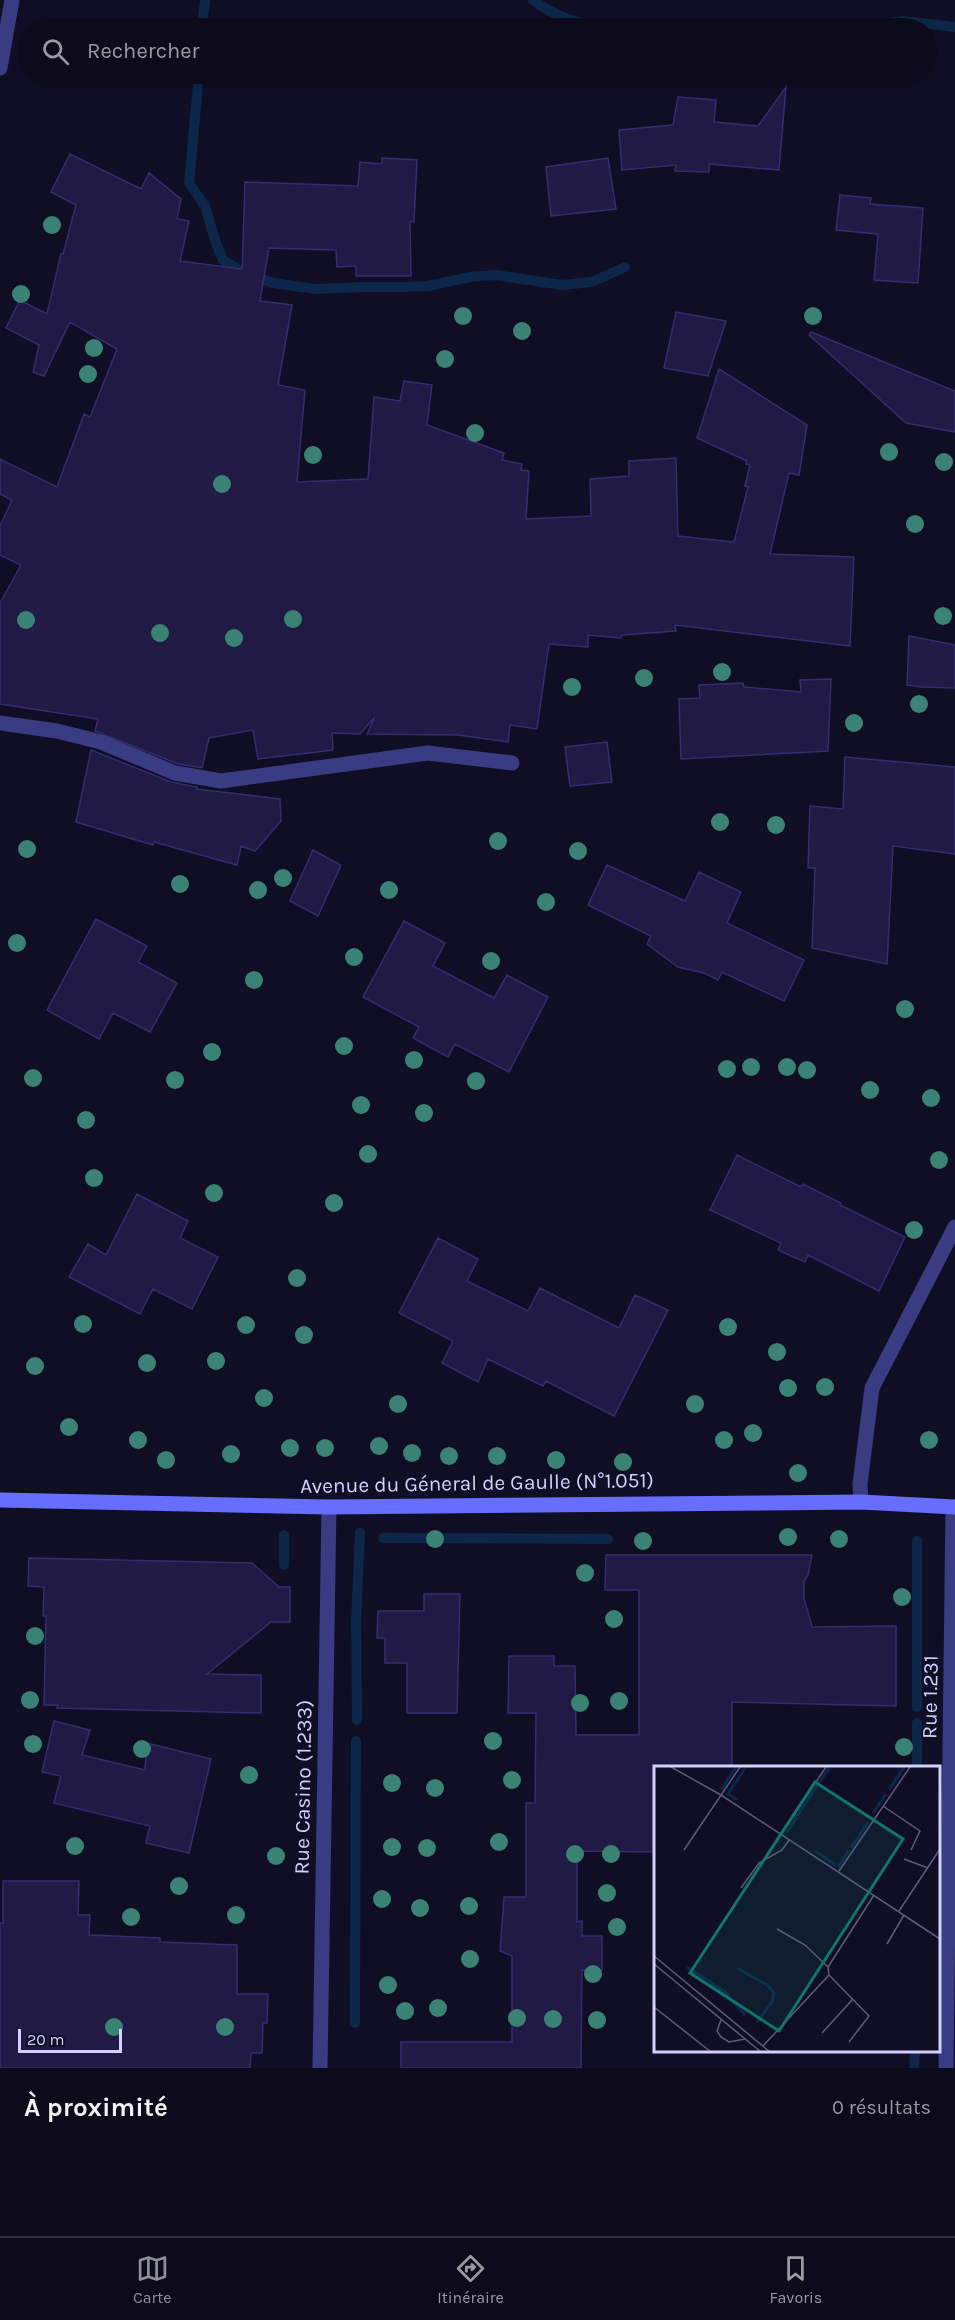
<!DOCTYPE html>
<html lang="fr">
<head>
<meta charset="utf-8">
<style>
  :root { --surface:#0c0a1b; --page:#1a1828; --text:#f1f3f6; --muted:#9a9aa3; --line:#2c2b3a; --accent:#8c9099 }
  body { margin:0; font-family:Karla,sans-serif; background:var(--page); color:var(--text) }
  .scale { position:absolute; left:18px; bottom:15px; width:104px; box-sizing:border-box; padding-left:6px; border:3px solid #d3d0ff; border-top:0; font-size:16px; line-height:21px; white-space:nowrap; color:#d3d0ff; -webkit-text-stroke:4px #100e24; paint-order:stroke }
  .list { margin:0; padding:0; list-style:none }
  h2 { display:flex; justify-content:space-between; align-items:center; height:78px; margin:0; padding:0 24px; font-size:26px }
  h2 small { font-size:20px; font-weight:400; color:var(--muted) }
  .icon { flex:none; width:33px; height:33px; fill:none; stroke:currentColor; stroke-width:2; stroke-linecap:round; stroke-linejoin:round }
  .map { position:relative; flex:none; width:955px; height:2068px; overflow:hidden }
  .search { position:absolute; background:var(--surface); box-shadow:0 3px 9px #0003; left:18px; right:18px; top:18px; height:66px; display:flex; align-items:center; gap:15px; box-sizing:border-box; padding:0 21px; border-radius:33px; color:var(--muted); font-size:22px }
  .sheet { height:168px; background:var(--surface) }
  nav { display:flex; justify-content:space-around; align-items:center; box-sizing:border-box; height:84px; border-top:2px solid var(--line); background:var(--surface); font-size:16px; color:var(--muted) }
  nav a { display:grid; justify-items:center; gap:3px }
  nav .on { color:var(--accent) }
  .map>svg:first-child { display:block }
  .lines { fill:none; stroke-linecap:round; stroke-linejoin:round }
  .stream { stroke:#0c2749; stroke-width:10 }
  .building { fill:#201a45; stroke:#352c71; stroke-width:1.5 }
  .lane { stroke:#393b83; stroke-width:15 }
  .street { stroke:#393b83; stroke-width:15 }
  .secondary { stroke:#676eff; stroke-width:15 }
  .tree { fill:#3a8274 }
  .labels { text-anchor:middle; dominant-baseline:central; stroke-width:4.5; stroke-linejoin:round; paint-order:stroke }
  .street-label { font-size:21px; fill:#d3d0ff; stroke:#100e24 }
  .inset-river { fill:none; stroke:#0c2749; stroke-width:3 }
  .inset-road { fill:none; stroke:#5e5c7c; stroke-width:1.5 }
  .view { fill:#0f766e; fill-opacity:0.15; stroke:#0f766e; stroke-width:3 }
  .inset-edge { fill:none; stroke:#d3d0ff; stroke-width:3 }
</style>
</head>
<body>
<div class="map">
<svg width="955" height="2068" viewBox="0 0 955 2068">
  <rect width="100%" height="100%" fill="#100e24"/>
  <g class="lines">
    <path class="stream" d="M533 0C580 36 634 27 689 26 715 25 742 26 768 26L777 28
      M202 28 205 0
      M846 28 903 21 955 27
      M199 74 189 183 205 206 216 243 223 260 243 272 273 283 316 289 363 287H403L428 286 470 277 496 275 562 285 592 282 625 267
      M284 1535V1565
      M383 1538 608 1539
      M917 1707V1541
      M357 1720 356 1620 360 1533
      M917 1768V1723
      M355 2023 356 1741
      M914 2068 915 2052"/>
  </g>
  <path class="building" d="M786 87 779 170 709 164V172L675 171 676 165 622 170 619 130 673 125 678 97 716 100 714 122 758 126Z
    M70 154 141 189 149 173 181 199 177 219 189 221 180 261 242 269 245 182 358 186 360 162 382 164V158L417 160 414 222 410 221 411 276H356V266L337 267 336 250 269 248 260 301 292 305 278 385 305 390 297 482 368 479 374 397 400 401 404 381 432 385 427 425 504 453 502 460 522 464 521 470 529 471 526 519 591 516 590 479 629 476V461L676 458 678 536 734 542 748 487 745 486 750 465 746 464 747 461 697 438 719 369 807 425 799 475 789 473 770 554 854 557 850 646 675 625 676 631 622 635 621 638 588 635V647L549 644 537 729 510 725 508 742 458 735 367 734 375 717 360 734 332 733 333 750 258 759 253 730 209 738 202 768 178 764 95 731 98 719 0 704V603L21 565 0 555V526L12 500 0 494V459L57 487 84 414 90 417 117 349 70 322 44 376 33 372 39 345 6 328 20 300 47 314 61 254H63L76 205 51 192Z
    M608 158 616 209 551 216 546 167Z
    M840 195 871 198 870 204 923 208 918 283 874 280 878 234 836 230Z
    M676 312 726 321 708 376 664 368Z
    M811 332 955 391V432L906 423 809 335Z
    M909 636 955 645V688L922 687 907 685Z
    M831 679 828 751 681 759 679 699 700 698 699 685 743 683 744 687 801 692 800 680Z
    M607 742 612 782 570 786 565 747Z
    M91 750 171 782 197 787V789L280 799 281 821 255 851 241 846 237 865 154 842 153 845 76 822Z
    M845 757 955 767V854L893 846 887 964 812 948 815 868H808L810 806 843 809Z
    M313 850 341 865 318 916 290 901Z
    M607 865 685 901 699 872 741 892 727 923 804 960 784 1001 722 972 718 980 704 973 678 967 647 944 651 936 588 905Z
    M96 919 147 946 138 962 177 983 150 1032 113 1013 99 1039 47 1010Z
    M404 921 445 943 433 966 494 998 507 975 548 997 509 1072 455 1044 448 1057 413 1038 419 1027 363 997Z
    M737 1155 801 1187 803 1184 841 1203 840 1205 905 1237 879 1291 808 1255 805 1262 778 1250 781 1243 710 1210Z
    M137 1194 188 1221 180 1238 218 1257 192 1309 153 1289 140 1314 69 1277 88 1244 106 1255Z
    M438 1238 478 1259 467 1281 528 1311 540 1288 619 1328 635 1295 668 1310 614 1416 546 1381 543 1386 488 1359 478 1382 442 1363 453 1341 399 1313Z
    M606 1555H812L808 1575 804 1582V1598L812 1627 896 1626V1706L732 1702V1768H655V1852L577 1851V1922L582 1921V1936H602V1970H582L581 2068H401V2042H512V1956L500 1951 504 1897H526V1803H535L536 1713H508L509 1656H554V1666H575L576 1735H639V1590H605Z
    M29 1558 252 1563 279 1587H290V1622H271L207 1674 261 1675V1713L57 1708 58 1705H44L46 1616H43L44 1587 28 1586Z
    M424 1594H460L457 1713H407V1663H385V1638H377L378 1611H424Z
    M54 1721 90 1730 82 1755 145 1770 147 1743 211 1759 189 1853 146 1843 150 1826 54 1803 61 1776 42 1772Z
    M3 1881H79L78 1915H90L89 1935 160 1938V1942L237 1945V1994H268L267 2023H263L262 2053H251L250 2068H0V1923H3Z"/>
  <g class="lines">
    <path class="lane" d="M861 1502 860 1484 872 1388 955 1227"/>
    <path class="street" d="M0 68 12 0
      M0 723 57 731 101 742 175 773 221 781 428 753 512 763
      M320 2068 329 1507
      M946 2068 953 1507"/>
    <path class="secondary" d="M0 1500 329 1507 861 1502 955 1507"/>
  </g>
  <g class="tree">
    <circle cx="52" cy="225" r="9"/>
    <circle cx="21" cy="294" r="9"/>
    <circle cx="463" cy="316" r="9"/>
    <circle cx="813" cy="316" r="9"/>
    <circle cx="522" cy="331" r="9"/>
    <circle cx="94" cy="348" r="9"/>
    <circle cx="445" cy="359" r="9"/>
    <circle cx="88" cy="374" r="9"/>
    <circle cx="475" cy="433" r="9"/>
    <circle cx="889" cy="452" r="9"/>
    <circle cx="313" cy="455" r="9"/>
    <circle cx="944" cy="462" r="9"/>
    <circle cx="222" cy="484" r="9"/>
    <circle cx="915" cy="524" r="9"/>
    <circle cx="943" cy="616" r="9"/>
    <circle cx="293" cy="619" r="9"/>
    <circle cx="26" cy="620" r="9"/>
    <circle cx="160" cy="633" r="9"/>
    <circle cx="234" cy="638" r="9"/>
    <circle cx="722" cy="672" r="9"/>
    <circle cx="644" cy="678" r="9"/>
    <circle cx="572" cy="687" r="9"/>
    <circle cx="919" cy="704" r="9"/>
    <circle cx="854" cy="723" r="9"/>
    <circle cx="720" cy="822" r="9"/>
    <circle cx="776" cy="825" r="9"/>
    <circle cx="498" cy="841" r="9"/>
    <circle cx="27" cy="849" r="9"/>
    <circle cx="578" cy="851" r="9"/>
    <circle cx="283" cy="878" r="9"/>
    <circle cx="180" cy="884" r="9"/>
    <circle cx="258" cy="890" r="9"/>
    <circle cx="389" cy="890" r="9"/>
    <circle cx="546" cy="902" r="9"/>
    <circle cx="17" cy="943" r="9"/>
    <circle cx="354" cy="957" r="9"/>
    <circle cx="491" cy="961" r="9"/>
    <circle cx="254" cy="980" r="9"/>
    <circle cx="905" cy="1009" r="9"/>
    <circle cx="344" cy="1046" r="9"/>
    <circle cx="212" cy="1052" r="9"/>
    <circle cx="414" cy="1060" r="9"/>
    <circle cx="751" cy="1067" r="9"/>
    <circle cx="787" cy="1067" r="9"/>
    <circle cx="727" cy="1069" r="9"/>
    <circle cx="807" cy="1070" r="9"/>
    <circle cx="33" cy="1078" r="9"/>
    <circle cx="175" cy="1080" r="9"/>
    <circle cx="476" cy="1081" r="9"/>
    <circle cx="870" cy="1090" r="9"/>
    <circle cx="931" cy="1098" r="9"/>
    <circle cx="361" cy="1105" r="9"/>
    <circle cx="424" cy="1113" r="9"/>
    <circle cx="86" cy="1120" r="9"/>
    <circle cx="368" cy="1154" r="9"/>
    <circle cx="939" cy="1160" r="9"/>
    <circle cx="94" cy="1178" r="9"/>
    <circle cx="214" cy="1193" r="9"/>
    <circle cx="334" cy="1203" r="9"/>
    <circle cx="914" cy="1230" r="9"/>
    <circle cx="297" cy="1278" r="9"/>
    <circle cx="83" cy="1324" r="9"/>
    <circle cx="246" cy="1325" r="9"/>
    <circle cx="728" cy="1327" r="9"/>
    <circle cx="304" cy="1335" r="9"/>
    <circle cx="777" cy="1352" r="9"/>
    <circle cx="216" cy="1361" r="9"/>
    <circle cx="147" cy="1363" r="9"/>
    <circle cx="35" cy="1366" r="9"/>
    <circle cx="825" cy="1387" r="9"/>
    <circle cx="788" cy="1388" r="9"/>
    <circle cx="264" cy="1398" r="9"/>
    <circle cx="398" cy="1404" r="9"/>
    <circle cx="695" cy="1404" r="9"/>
    <circle cx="69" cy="1427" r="9"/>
    <circle cx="753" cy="1433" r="9"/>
    <circle cx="138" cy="1440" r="9"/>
    <circle cx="724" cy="1440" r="9"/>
    <circle cx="929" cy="1440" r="9"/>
    <circle cx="379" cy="1446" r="9"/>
    <circle cx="290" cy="1448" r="9"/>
    <circle cx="325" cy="1448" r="9"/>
    <circle cx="412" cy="1453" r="9"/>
    <circle cx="231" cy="1454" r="9"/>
    <circle cx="449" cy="1456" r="9"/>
    <circle cx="497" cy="1456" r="9"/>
    <circle cx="166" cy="1460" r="9"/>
    <circle cx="556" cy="1460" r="9"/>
    <circle cx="623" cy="1462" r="9"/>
    <circle cx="798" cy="1473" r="9"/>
    <circle cx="788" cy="1537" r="9"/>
    <circle cx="435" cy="1539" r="9"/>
    <circle cx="839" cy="1539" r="9"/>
    <circle cx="643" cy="1541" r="9"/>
    <circle cx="585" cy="1573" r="9"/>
    <circle cx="902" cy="1597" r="9"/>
    <circle cx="614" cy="1619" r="9"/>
    <circle cx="35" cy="1636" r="9"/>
    <circle cx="30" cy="1700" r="9"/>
    <circle cx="619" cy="1701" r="9"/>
    <circle cx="580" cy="1703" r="9"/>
    <circle cx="493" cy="1741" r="9"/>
    <circle cx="33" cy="1744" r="9"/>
    <circle cx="904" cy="1747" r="9"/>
    <circle cx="142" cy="1749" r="9"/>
    <circle cx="249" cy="1775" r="9"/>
    <circle cx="512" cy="1780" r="9"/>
    <circle cx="392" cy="1783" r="9"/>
    <circle cx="435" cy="1788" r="9"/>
    <circle cx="499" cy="1842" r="9"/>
    <circle cx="75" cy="1846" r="9"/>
    <circle cx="392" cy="1847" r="9"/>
    <circle cx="427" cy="1848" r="9"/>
    <circle cx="575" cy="1854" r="9"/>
    <circle cx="611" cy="1854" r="9"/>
    <circle cx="276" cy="1856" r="9"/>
    <circle cx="179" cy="1886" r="9"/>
    <circle cx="607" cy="1893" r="9"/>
    <circle cx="382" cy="1899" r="9"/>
    <circle cx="469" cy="1906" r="9"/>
    <circle cx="420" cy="1908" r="9"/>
    <circle cx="236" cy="1915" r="9"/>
    <circle cx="131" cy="1917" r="9"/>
    <circle cx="617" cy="1927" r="9"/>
    <circle cx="470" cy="1959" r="9"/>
    <circle cx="593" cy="1974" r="9"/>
    <circle cx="388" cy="1985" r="9"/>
    <circle cx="438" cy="2008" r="9"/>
    <circle cx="405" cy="2011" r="9"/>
    <circle cx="517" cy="2018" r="9"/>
    <circle cx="553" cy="2019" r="9"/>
    <circle cx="597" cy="2020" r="9"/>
    <circle cx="114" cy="2027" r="9"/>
    <circle cx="225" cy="2027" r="9"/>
  </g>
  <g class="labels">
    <g class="street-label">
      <text transform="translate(477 1483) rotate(-1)">Avenue du Géneral de Gaulle (N°1.051)</text>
      <text transform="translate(930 1697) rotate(-89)">Rue 1.231</text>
      <text transform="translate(303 1787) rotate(-89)">Rue Casino (1.233)</text>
    </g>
  </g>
  <g transform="translate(654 1766)">
    <rect width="286" height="286" fill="#100e24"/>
    <path class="inset-river" d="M67 24 82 1M235 24 250 1M83 34 74 28 92 1M219 47 232 28M143 50 176 1M132 67 143 51M197 82 214 56M161 85 182 99M184 101 195 84M33 201 71 226 91 249M83 202 113 219 120 227 118 236 103 256"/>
    <path class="inset-road" d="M17 1 67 29 286 173M229 40 266 65 257 84M127 68 172 1M30 84 86 1M250 93 274 102M185 105 256 1M87 122 105 97 128 84 135 74M245 145 286 83M123 163 151 179 174 201M233 178 250 149M0 190 116 286M0 198 107 286M0 241 57 286M67 254 63 265 67 271 75 276 91 273M168 267 199 233M195 276 215 250 175 209 174 201 220 129M109 280 175 209"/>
    <path class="view" d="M161 16 249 73 125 265 36 207Z"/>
    <rect width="286" height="286" class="inset-edge"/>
  </g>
</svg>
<div class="scale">20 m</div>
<div class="search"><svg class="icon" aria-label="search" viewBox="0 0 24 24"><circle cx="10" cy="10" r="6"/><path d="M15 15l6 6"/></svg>Rechercher</div>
</div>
<section class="sheet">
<h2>À proximité<small>0 résultats</small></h2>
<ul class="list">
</ul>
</section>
<nav>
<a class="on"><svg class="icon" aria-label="map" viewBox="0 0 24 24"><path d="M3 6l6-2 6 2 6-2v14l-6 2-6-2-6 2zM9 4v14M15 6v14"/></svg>Carte</a>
<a><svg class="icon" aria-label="directions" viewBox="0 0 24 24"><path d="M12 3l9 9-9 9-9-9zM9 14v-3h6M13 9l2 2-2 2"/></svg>Itinéraire</a>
<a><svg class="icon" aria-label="saved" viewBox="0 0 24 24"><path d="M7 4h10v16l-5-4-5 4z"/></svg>Favoris</a>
</nav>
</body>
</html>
